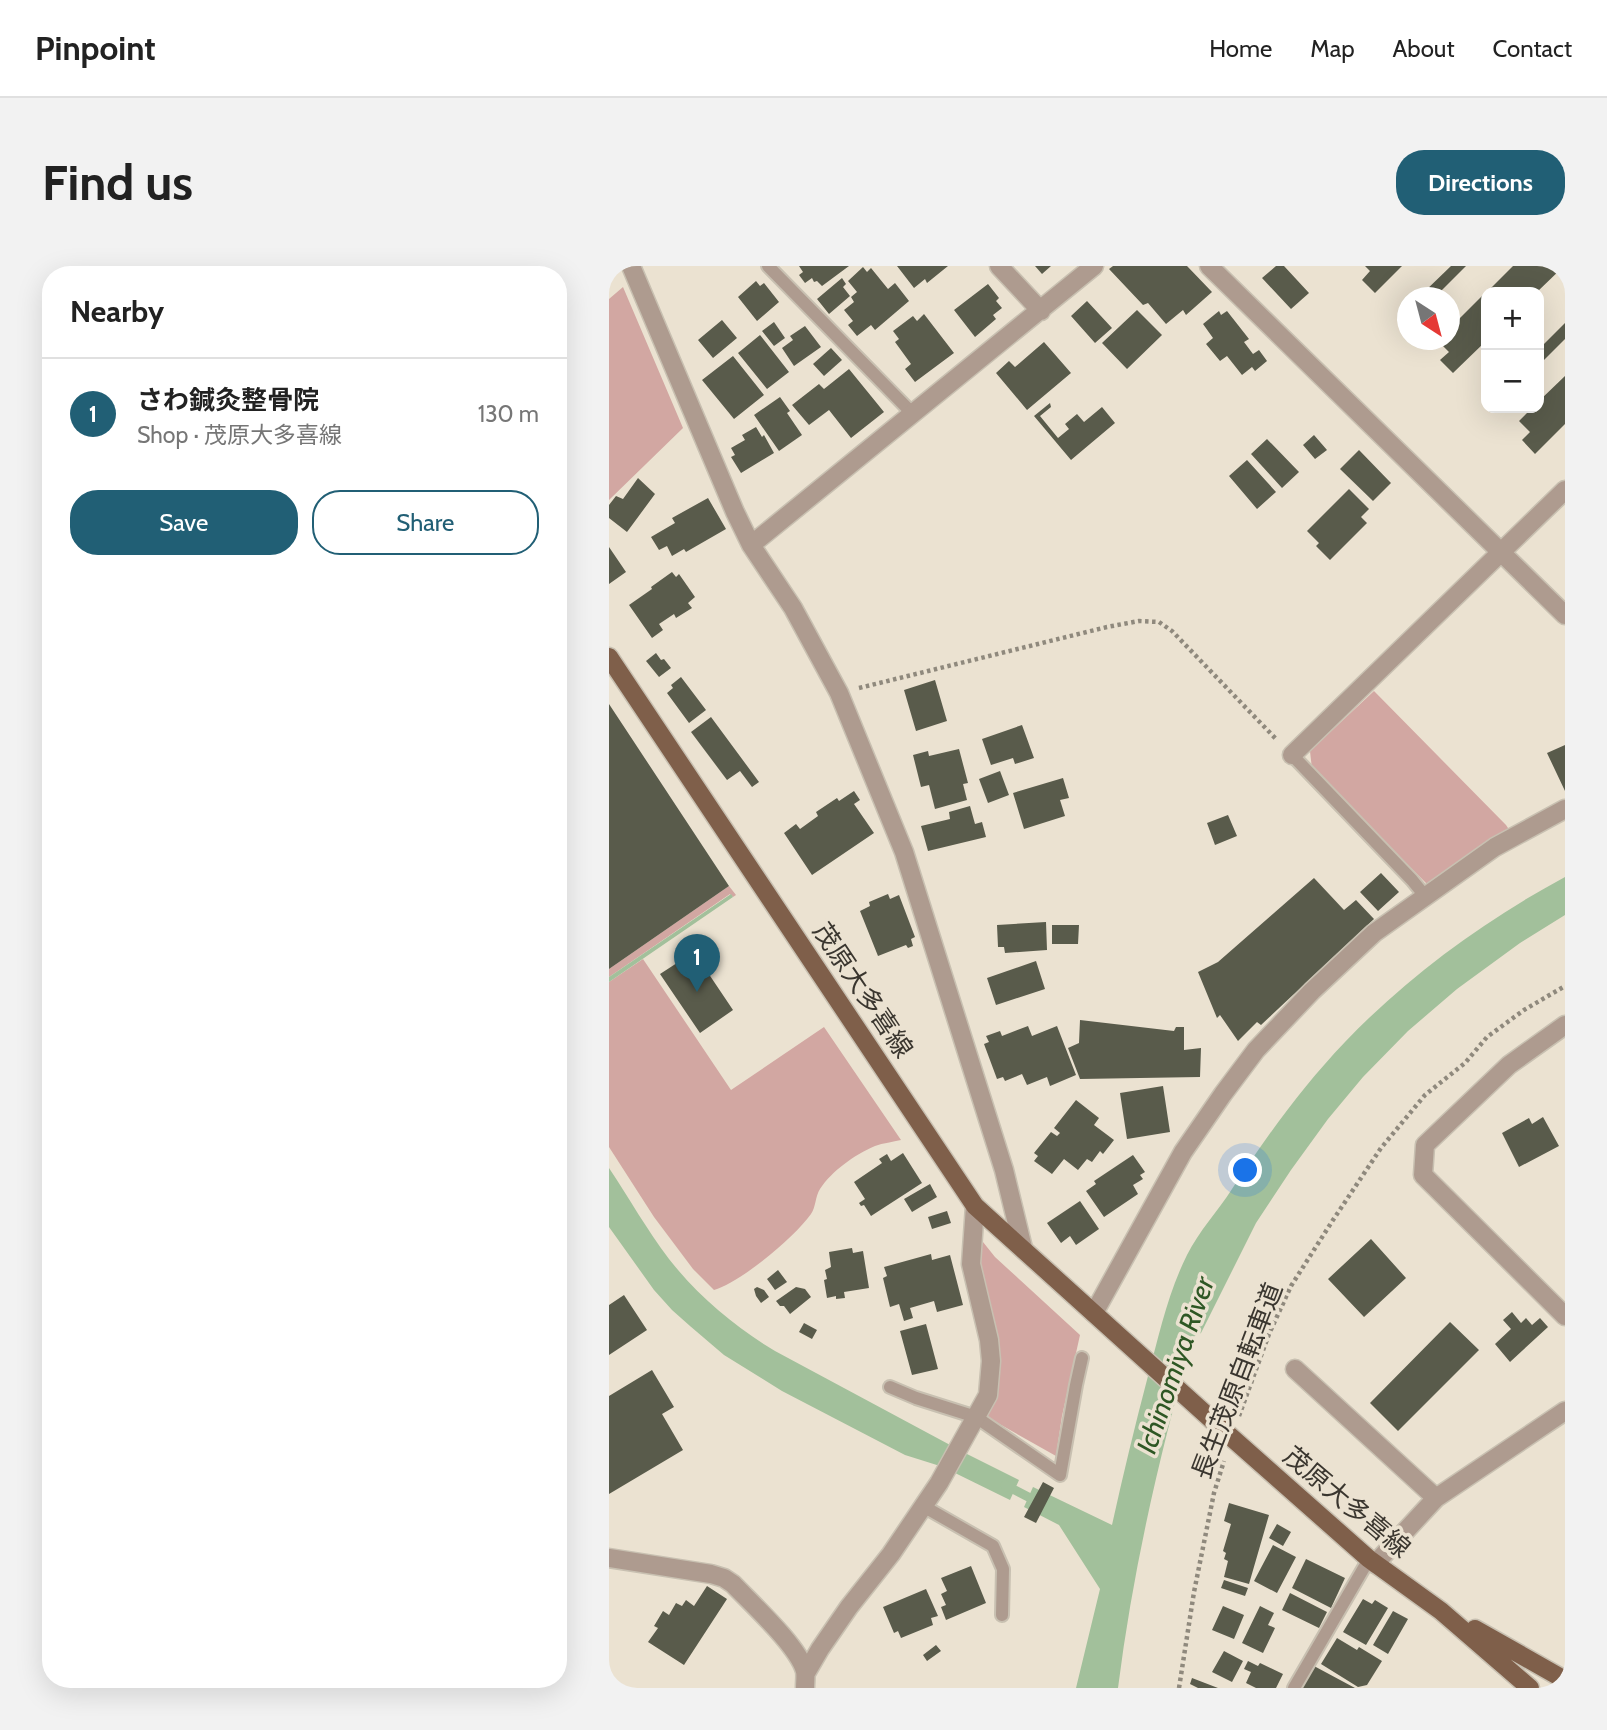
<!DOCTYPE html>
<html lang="en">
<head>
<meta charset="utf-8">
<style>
  :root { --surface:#fff; --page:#f2f2f2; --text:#222; --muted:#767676; --line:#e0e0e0; --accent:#215f75 }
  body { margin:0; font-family:Cabin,"Noto Sans JP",sans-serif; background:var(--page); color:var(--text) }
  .controls { position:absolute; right:21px; top:21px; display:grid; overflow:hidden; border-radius:14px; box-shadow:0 7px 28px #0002 }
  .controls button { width:63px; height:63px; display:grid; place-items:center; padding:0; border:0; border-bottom:2px solid var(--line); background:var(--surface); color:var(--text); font:35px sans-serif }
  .compass { position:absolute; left:788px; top:21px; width:63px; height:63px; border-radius:50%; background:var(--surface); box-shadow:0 7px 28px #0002; rotate:144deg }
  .you { position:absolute; left:637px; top:905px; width:24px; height:24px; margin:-18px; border:5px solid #fff; border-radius:50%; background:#1a73e8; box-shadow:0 0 0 10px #1a73e833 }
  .badge { display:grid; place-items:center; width:46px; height:46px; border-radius:50%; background:var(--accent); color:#fff; font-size:23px; font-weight:700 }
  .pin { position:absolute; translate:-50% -58px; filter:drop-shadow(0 2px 4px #0008) }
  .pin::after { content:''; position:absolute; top:37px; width:24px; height:21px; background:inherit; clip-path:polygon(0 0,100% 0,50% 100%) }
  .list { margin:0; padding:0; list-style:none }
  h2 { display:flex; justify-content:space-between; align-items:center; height:91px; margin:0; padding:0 28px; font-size:30px }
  h2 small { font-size:23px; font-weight:400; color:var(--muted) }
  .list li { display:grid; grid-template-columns:46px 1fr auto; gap:21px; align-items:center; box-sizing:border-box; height:112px; padding:0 28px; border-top:2px solid var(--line) }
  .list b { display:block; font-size:26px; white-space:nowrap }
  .list p { margin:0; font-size:23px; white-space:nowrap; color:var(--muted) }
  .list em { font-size:23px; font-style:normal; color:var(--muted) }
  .actions { display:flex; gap:14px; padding:21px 28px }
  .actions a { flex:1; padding:16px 0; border:2px solid var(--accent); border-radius:28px; text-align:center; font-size:24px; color:var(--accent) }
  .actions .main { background:var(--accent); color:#fff }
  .map { position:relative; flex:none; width:956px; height:1422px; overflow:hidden; border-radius:28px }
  header { display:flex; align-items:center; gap:42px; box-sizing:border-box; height:98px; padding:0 35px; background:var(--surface); border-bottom:2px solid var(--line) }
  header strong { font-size:33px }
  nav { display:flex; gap:38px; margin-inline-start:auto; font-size:24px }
  .intro { display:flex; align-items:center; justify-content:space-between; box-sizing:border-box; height:168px; padding:0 42px }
  h1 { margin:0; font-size:49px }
  .button { padding:18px 32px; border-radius:28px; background:var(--accent); color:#fff; font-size:24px; font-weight:700 }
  main { display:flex; gap:42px; padding:0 42px }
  aside { flex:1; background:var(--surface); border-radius:28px; box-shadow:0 7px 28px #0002 }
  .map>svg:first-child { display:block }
  .green { fill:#d2a7a2 }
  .water { fill:#a2c09b }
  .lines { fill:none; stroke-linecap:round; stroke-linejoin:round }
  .stream { stroke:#a2c09b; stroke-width:9 }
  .building { fill:#595b4b }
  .lane-casing { stroke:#c8c0b1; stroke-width:16 }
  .street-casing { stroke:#c8c0b1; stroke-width:21 }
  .primary-casing { stroke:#c8c0b1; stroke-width:21 }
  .path { stroke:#8f897d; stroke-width:4.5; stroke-dasharray:3.5 3.5; stroke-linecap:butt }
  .lane { stroke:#ae9b8f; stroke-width:12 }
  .street { stroke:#ae9b8f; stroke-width:18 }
  .primary { stroke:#7f5f4a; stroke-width:18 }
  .labels { text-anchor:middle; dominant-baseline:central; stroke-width:7; stroke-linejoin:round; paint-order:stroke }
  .street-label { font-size:26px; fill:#3a362f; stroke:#ebe2d1 }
  .water-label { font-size:28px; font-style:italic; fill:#2e5724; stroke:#ebe2d1 }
</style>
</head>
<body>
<header>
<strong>Pinpoint</strong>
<nav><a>Home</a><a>Map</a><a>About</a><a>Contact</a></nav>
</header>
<div class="intro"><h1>Find us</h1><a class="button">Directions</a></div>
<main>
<aside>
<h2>Nearby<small></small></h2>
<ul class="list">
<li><span class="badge">1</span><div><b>さわ鍼灸整骨院</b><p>Shop · 茂原大多喜線</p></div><em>130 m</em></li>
</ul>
<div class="actions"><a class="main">Save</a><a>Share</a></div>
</aside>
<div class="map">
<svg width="956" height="1422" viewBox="0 0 956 1422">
  <rect width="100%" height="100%" fill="#ebe2d1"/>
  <path class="green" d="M14 21 74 162 0 234V33Z
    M765 425 897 559 901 565 820 620 703 503 701 485Z
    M120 620 127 629 124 631 121 628 0 711V703Z
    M34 693 122 824 215 761 292 874C284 876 274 877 266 880 245 889 223 905 211 923 206 931 207 941 202 948 185 972 132 1016 105 1024L84 1003 45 951 0 881V716Z
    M374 976 386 991 471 1069 453 1150 447 1190 378 1151 386 1133 389 1073 368 993Z"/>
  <path class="water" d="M956 611V649L911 677 848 723 799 765 754 811 719 853 682 904 647 957 592 1067 584 1071C551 1186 524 1303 509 1422H467L491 1323 450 1259 415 1241 424 1221 503 1259C514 1209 526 1159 539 1110 550 1069 559 1027 578 989 590 965 609 945 623 923 657 871 693 821 736 776 799 710 876 654 956 611Z
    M122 628 124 631 0 716V711Z
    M0 902C20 932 38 964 60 993 89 1030 126 1061 166 1085L343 1180 331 1200 296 1189 173 1125 115 1089 81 1060 63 1044 45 1024 0 961Z
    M356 1187 410 1214 401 1234 344 1206Z"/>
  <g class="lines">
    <path class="stream" d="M396 1219 427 1235"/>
  </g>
  <path class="building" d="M190 0H240L213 20 208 15 205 16 203 12 196 17 190 9 194 6Z
    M288 0H339L318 17 316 13 305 22Z
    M426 0H442L433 8Z
    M504 0H578L603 26 577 49 574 44 557 58 539 37 534 39 500 3Z
    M667 0H675L700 27 682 43 653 12Z
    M756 0H793L766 27 753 14 761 5Z
    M842 0H857L825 32H817L813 28Z
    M904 0H955L928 26H878Z
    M254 1 258 6 262 2 279 23 286 17 300 35 266 64 262 59 248 70 239 59 244 55 235 44 245 36 242 31 248 26 239 15Z
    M233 12 237 18 234 21 241 30 220 48 208 33Z
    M147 15 151 20 155 17 170 36 148 55 129 31Z
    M379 18 390 32 387 35 393 42 384 49 387 53 366 71 345 44Z
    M877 26V75L844 107 831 94 840 86 828 74H841V62Z
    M478 35 503 62 486 77 462 50Z
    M528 44 553 69 518 103 493 77Z
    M610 45 612 49 618 45 640 73 635 76 644 88 650 84 658 95 646 105 643 101 633 109 618 90 611 95 597 78 604 72 594 58Z
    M315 48 345 87 306 116 296 103 302 98 286 76 290 73 284 65 304 50 308 55Z
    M113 54 128 72 104 92 89 74Z
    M165 56 176 72 165 80 153 65Z
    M956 57V73L930 99V83Z
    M196 60 212 81 185 100 173 82 184 74 181 70Z
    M151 69 180 106 158 123 129 87Z
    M435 76 462 107 418 144 387 107 400 95 406 101Z
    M222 82 233 94 215 110 204 98Z
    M124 90 155 129 125 153 93 114Z
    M240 103 275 146 242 172 220 144 200 159 183 139 210 118 215 123Z
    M956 110V158L926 188 913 174 921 166 910 155 923 142H930V135Z
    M171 131 181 145 178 147 193 169 170 185 145 149Z
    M441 137 442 141 431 150 449 172 460 163 456 158 468 148 475 156 493 141 506 157 462 194 425 150Z
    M147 161 153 171 155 169 165 187 132 207 122 191 126 189 122 182 136 174 133 169Z
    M705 169 718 184 706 193 694 179Z
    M658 173 690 206 673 222 642 188Z
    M750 184 782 217 764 235 731 203Z
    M638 194 667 226 648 243 620 210Z
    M29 212 46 228 18 266 0 252V239L7 230 14 233Z
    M740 223 760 243 752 251 758 257 721 294 707 280 710 277 698 265Z
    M99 232 117 263 77 286 75 283 63 290 58 280 50 284 42 271 66 257 63 252Z
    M0 281 17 306 0 318Z
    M63 306 67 311 70 308 86 331 79 337 83 342 67 352 65 348 50 358 54 364 43 372 20 339 43 323 42 321Z
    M47 387 52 394 55 393 62 402 50 411 37 395Z
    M72 411 97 444 80 457 58 427 64 422 62 419Z
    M326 414 338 455 307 465 295 424Z
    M0 438 120 620 0 703Z
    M102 451 150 516 143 521 131 505 118 514 82 466Z
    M413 459 425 492 406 498 404 492 382 499 373 473Z
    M956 479V525L938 487Z
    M350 483 359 517 354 518 358 534 326 543 320 519 312 521 304 489 319 485 320 490Z
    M391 505 400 529 379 537 370 513Z
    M454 512 460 532 451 534 456 550 415 563 404 527Z
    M245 525 251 534 245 538 265 567 203 609 175 567 187 558 191 563 209 550 207 546 228 532 230 535Z
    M361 540 366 558 373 556 377 571 319 585 312 560 341 553 340 546Z
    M619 549 628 570 606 579 598 557Z
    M772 607 790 626 769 645 751 626Z
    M705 612 735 644 747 634 765 653 652 759 648 756 629 775 611 749 608 752 589 706 609 696Z
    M279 628 281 633 290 629 306 671 302 673 304 680 299 682 297 679 269 690 251 645 261 640 260 636Z
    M437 656 438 684 396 687 395 681H389L388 659Z
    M443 659H470L469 678H443Z
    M85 686 124 744 91 767 51 708Z
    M427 695 436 723 387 739 378 712Z
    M471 754 565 765 567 761H575V784L592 782 591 811 471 813 459 782 470 777Z
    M419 760 423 770 448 760 467 809 441 820 438 811 418 819 413 808 396 815 394 811 388 813 375 778 380 776 377 770 391 765 393 770Z
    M554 820 561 866 518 873 511 827Z
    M467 834 490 852 485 859 505 874 494 888 491 885 483 896 478 893 469 904 455 893 443 908 425 895 429 890 425 887 442 866 448 870 451 867 445 862Z
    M934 851 950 880 910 901 893 867 920 852 923 858Z
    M294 887 313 917 262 950 255 939 252 940 250 937 256 933 245 916 273 897 270 893 278 888 282 895Z
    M524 889 536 906 531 909 534 913 524 919 529 928 495 951 477 925 487 918 485 915Z
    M321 918 328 931 303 946 295 933Z
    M471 935 490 963 467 979 461 970 452 977 438 957Z
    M338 945 342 957 323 963 319 951Z
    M762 973 797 1012 755 1051 719 1013Z
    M243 982 244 987 254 985 260 1022 235 1026 236 1032 227 1033V1030L218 1032 215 1014 218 1013 216 1004 222 1001 220 986Z
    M322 988 323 994 341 989 354 1039 328 1046 325 1035 301 1042 304 1052 295 1055 290 1038 281 1041 274 1012 278 1010 275 1001Z
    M169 1004 178 1016 166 1024 158 1013Z
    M148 1021 155 1024 160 1031 152 1037 147 1030 145 1023Z
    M187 1021 196 1023 202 1031 181 1048 175 1040H171L167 1035Z
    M15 1029 38 1064 0 1089V1039Z
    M903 1046 912 1057 917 1052 923 1059 931 1052 939 1061 901 1096 886 1078 902 1063 894 1054Z
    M841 1056 870 1084 789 1165 761 1137Z
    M195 1057 208 1064 203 1073 190 1066Z
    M317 1058 329 1103 303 1109 291 1065Z
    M43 1104 65 1141 53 1148 74 1184 0 1228V1130Z
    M434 1216 445 1222 427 1257 415 1251Z
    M620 1237 660 1249 640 1318 615 1311 619 1295 615 1293 617 1287 614 1285 622 1258 615 1255Z
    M668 1258 682 1266 674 1280 660 1272Z
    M664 1279 687 1291 668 1327 645 1315Z
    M697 1293 736 1312 722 1342 683 1322Z
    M362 1300 377 1337 337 1354 332 1341 337 1339 332 1328 338 1325 332 1312Z
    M615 1314 639 1322 636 1330 612 1322Z
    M98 1320 118 1333 75 1399 39 1376 49 1362 45 1360 54 1345 60 1349 67 1337 73 1340 77 1334 85 1340Z
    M317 1323 329 1350 322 1352 324 1359 292 1372 289 1365 285 1367 274 1341Z
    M681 1327 718 1346 710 1362 673 1344Z
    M754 1333 763 1338 766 1334 779 1342 757 1379 734 1366Z
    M614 1340 635 1349 625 1373 603 1364Z
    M651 1340 665 1347 659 1359 666 1362 654 1387 633 1377Z
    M784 1345 799 1353 779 1388 764 1379Z
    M728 1372 748 1384 750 1381 773 1395 758 1419 749 1421 712 1398Z
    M327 1379 332 1385 318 1395 314 1389Z
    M615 1385 634 1395 623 1416 603 1406Z
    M639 1395 649 1400 651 1397 674 1408 667 1422H647L637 1417 642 1406 635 1403Z
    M705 1400 746 1422H693Z
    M583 1412 609 1422H589L581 1418Z"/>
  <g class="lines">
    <g class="lane-casing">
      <path id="lane" d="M159 0 304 148
        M683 489 803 614 816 630
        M281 1121 307 1132 367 1151 451 1209 467 1119 473 1092
        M314 1240 384 1280 394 1303 393 1349
        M685 1422 760 1293"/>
    </g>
    <g class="street-casing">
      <path id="street" d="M22 0 126 246 142 279 184 342 230 427 295 586 395 904 414 982
        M390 0 432 45
        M600 0 956 349
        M142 279 485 0
        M683 489 956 224
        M956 759 900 799 816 879 814 909 956 1050
        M485 1047 574 886 614 828 647 784 703 725 765 667 886 581 956 543
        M686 1103 827 1232
        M0 1292 102 1308 115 1312 124 1318C143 1338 189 1380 196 1405 197 1410 196 1416 196 1422
        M766 1298 827 1232 956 1145
        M197 1407 211 1383 240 1341 282 1288 330 1217 379 1129 382 1095 380 1074 362 998 366 940"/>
    </g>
    <g class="primary-casing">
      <path id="primary" d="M0 391 366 940 613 1163 760 1293 832 1345 921 1422
        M866 1363 956 1414"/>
    </g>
    <path class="path" d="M250 422 498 361 530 355 550 356 563 365 668 474
      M630 1150 660 1068 682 1020 724 954 772 882 816 829 856 797 878 771 915 744 956 720
      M570 1422 585 1326 605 1227 615 1195"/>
    <use href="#lane" class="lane"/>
    <use href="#street" class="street"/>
    <use href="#primary" class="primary"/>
  </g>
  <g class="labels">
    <g class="street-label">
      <text transform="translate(254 724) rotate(56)">茂原大多喜線</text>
      <text transform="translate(628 1115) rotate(-69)">長生茂原自転車道</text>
      <text transform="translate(738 1236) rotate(40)">茂原大多喜線</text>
    </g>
    <g class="water-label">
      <text transform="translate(566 1099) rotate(-71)">Ichinomiya River</text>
    </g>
  </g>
</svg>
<div class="controls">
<button>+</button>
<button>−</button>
</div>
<svg class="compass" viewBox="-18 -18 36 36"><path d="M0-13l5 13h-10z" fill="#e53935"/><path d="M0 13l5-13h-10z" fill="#767676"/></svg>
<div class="you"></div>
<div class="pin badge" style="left:88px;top:726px">1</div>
</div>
</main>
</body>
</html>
